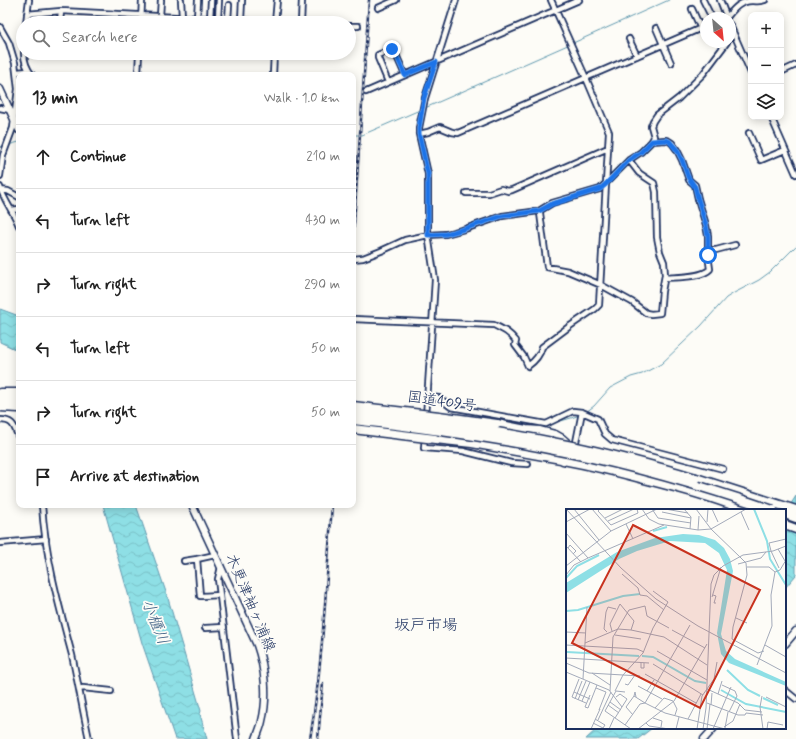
<!DOCTYPE html>
<html lang="en">
<head>
<meta charset="utf-8">
<style>
  :root { --surface:#fff; --page:#f2f2f2; --text:#222; --muted:#767676; --line:#e0e0e0 }
  body { margin:0; font-family:Mynerve,"Klee One",sans-serif; background:var(--page); color:var(--text) }
  .controls { position:absolute; right:12px; top:12px; display:grid; overflow:hidden; border-radius:8px; box-shadow:0 2px 10px #0003 }
  .controls button { width:36px; height:36px; display:grid; place-items:center; padding:0; border:0; border-bottom:1px solid var(--line); background:var(--surface); color:var(--text); font:20px sans-serif }
  .compass { position:absolute; left:700px; top:12px; width:36px; height:36px; border-radius:50%; background:var(--surface); box-shadow:0 2px 10px #0003; rotate:153deg }
  .stop { position:absolute; width:12px; height:12px; margin:-9px; border:3px solid #1a73e8; border-radius:50%; background:#fff }
  .stop.end { background:#1a73e8; border-color:#fff; box-shadow:0 1px 4px #0008 }
  .list { margin:0; padding:0; list-style:none }
  h2 { display:flex; justify-content:space-between; align-items:center; height:52px; margin:0; padding:0 16px; font-size:17px }
  h2 small { font-size:13px; font-weight:400; color:var(--muted) }
  .list li { display:grid; grid-template-columns:26px 1fr auto; gap:12px; align-items:center; box-sizing:border-box; height:64px; padding:0 16px; border-top:1px solid var(--line) }
  .list b { display:block; font-size:15px; white-space:nowrap }
  .list em { font-size:13px; font-style:normal; color:var(--muted) }
  .icon { flex:none; width:22px; height:22px; fill:none; stroke:currentColor; stroke-width:2; stroke-linecap:round; stroke-linejoin:round }
  .map { position:relative; flex:none; width:796px; height:739px; overflow:hidden }
  .search { position:absolute; background:var(--surface); box-shadow:0 2px 10px #0003; left:16px; top:16px; width:340px; height:44px; display:flex; align-items:center; gap:10px; box-sizing:border-box; padding:0 14px; border-radius:22px; color:var(--muted); font-size:15px }
  .panel { position:absolute; background:var(--surface); box-shadow:0 2px 10px #0003; left:16px; top:72px; width:340px; height:436px; border-radius:8px }
  .map>svg:first-child { display:block }
  .water { fill:url(#water-waves); stroke:#6099af }
  .lines { fill:none; stroke-linecap:round; stroke-linejoin:round }
  .stream { stroke:#6099af; stroke-width:1 }
  .street-casing { stroke:#1b2f5e; stroke-width:8 }
  .secondary-casing { stroke:#1b2f5e; stroke-width:9 }
  .highway-casing { stroke:#1b2f5e; stroke-width:11 }
  .street { stroke:#fdfcf7; stroke-width:4.5 }
  .secondary { stroke:#fdfcf7; stroke-width:6 }
  .highway { stroke:#fdfcf7; stroke-width:8 }
  .rail-casing { stroke:#1b2f5e; stroke-width:2.5 }
  .rail { stroke:#fdfcf7; stroke-width:1; stroke-dasharray:3; stroke-linecap:butt }
  .highway-bridge-casing { stroke:#1b2f5e; stroke-width:11; stroke-linecap:butt }
  .highway-bridge { stroke:#fdfcf7; stroke-width:8 }
  .route { stroke:#1a73e8; stroke-width:5 }
  .labels { text-anchor:middle; dominant-baseline:central; stroke-width:3.5; stroke-linejoin:round; paint-order:stroke }
  .street-label { font-size:15px; fill:#1b2f5e; stroke:#fdfcf7 }
  .water-label { font-size:16px; font-style:italic; fill:#385b80; stroke:#fdfcf7 }
  .neighbourhood-label { font-size:16px; fill:#1b2f5e; stroke:#fdfcf7 }
  .inset-river { fill:none; stroke:#8edfe5; stroke-width:2 }
  .inset-road { fill:none; stroke:#a3aaba; stroke-width:1 }
  .view { fill:#c8321e; fill-opacity:0.15; stroke:#c8321e; stroke-width:2 }
  .inset-edge { fill:none; stroke:#1b2f5e; stroke-width:2 }
</style>
</head>
<body>
<div class="map">
<svg width="796" height="739" viewBox="0 0 796 739">
  <defs>
    <pattern id="water-waves" width="16" height="10" patternUnits="userSpaceOnUse"><rect width="16" height="10" fill="#8edfe5"/><path d="M0 5q4-4 8 0t8 0" fill="none" stroke="#7ac0c7"/></pattern>
  </defs>
  <rect width="100%" height="100%" fill="#fdfcf7"/>
  <filter id="ink" filterUnits="userSpaceOnUse"><feTurbulence type="fractalNoise" baseFrequency=".025" numOctaves="2"/><feDisplacementMap in="SourceGraphic" scale="8" xChannelSelector="R" yChannelSelector="G"/><feConvolveMatrix kernelMatrix="1 2 1 2 8 2 1 2 1" color-interpolation-filters="sRGB"/></filter>
  <g filter="url(#ink)">
    <path class="water" d="M0 309 19 316V351L0 342Z
      M796 496V575L785 588V513Z
      M103 505H136L167 595 201 711 200 714 207 739H175L142 643Z
      M598 728H652L638 739H586Z"/>
    <g class="lines">
      <path class="stream" d="M573 43 669 0
        M425 108 570 44
        M353 135H362L422 109
        M8 145 19 142
        M0 147 5 146
        M586 412 594 406 610 388 631 377 642 374 661 364 701 326 726 298 734 293 759 280 770 272 796 246
        M561 421 571 418 580 415
        M700 739 709 728"/>
      <g class="street-casing">
        <path id="street" d="M181 0 182 17
          M703 0 712 18
          M720 0 727 18
          M378 8 396 0
          M692 9 701 29
          M27 14 61 11 289 23
          M160 16 161 0
          M197 18 198 0
          M725 18 727 17C734 9 740 1 752 1 757 1 760 2 765 0
          M210 19 211 0
          M218 19 219 0
          M228 20 229 5
          M241 20 242 0
          M26 23 29 0
          M60 23 61 11
          M141 23 142 0
          M275 23 277 0
          M301 23 302 0
          M730 25 751 73
          M349 26H358
          M0 27 9 43 15 63 18 89 13 128 3 155 0 176
          M656 28 671 63
          M730 38 734 34
          M629 39 637 56
          M24 53C24 61 27 69 32 75
          M17 72 28 71
          M781 72 796 65
          M138 75 139 53
          M273 75 274 53
          M388 82 378 58V55L392 49 394 50 405 75
          M366 92 579 0
          M0 108 10 110
          M771 117 796 174
          M749 133 761 160 785 150
          M419 134 428 132 440 127 452 132 458 133 706 26
          M652 141 666 140 669 141 672 143 677 150 682 160 689 180 695 185 698 199 706 225 708 236V255L710 269C702 278 676 277 665 278
          M353 173H354
          M0 187C4 201 14 212 19 226
          M0 190 8 191 19 197
          M466 193H489L501 189 508 191 512 190 608 148
          M11 210 19 209
          M539 211 540 213 547 267 568 271 601 285 632 302 646 313 651 314 660 313 662 291 665 275 664 262 660 252 657 237 656 192 654 183 639 173 629 160
          M708 250H716L735 245
          M353 259 363 258 381 251 405 240 428 235 446 234 465 229 502 216 539 211 552 203 600 189 629 160 641 152 652 141 654 137 651 126 653 121 657 115 679 98 703 74 727 42
          M353 319 494 325C504 330 509 332 516 341L515 345 524 357 528 366C535 361 540 355 542 347L570 326 595 309 599 305 609 132 586 78 551 0
          M428 397 439 398 451 407 546 424 573 411 582 412 598 419 605 434 612 440 723 469
          M426 417 435 280 428 235V174L419 134V128L425 98 456 0
          M0 420C14 420 14 427 19 438
          M425 436 424 448 463 451 511 463 528 464
          M571 445 574 444 576 442 582 412
          M42 505C45 556 59 606 72 655 78 683 83 711 89 739
          M0 543 46 539
          M197 559 215 555
          M184 561 197 559 200 596H202L220 595
          M221 567 218 579 237 739
          M205 628 224 627
          M79 689 83 688 111 691
          M785 690 796 699"/>
      </g>
      <g class="secondary-casing">
        <path id="secondary" d="M0 89 19 130
          M192 505 257 645C265 668 268 697 262 721 261 727 258 733 256 739
          M785 644 796 631
          M704 739 714 728"/>
      </g>
      <g class="highway-casing">
        <path id="highway" d="M0 393H19
          M0 400H19
          M0 407 19 408
          M497 424 526 430 540 431 555 435 562 439 571 447
          M526 430 540 435 543 438 554 453 558 457 563 460C597 466 630 475 663 484 690 491 718 499 745 510
          M435 439 472 443 561 459
          M696 478 796 510
          M785 514 796 518
          M785 525 796 529"/>
      </g>
      <use href="#street" class="street"/>
      <use href="#secondary" class="secondary"/>
      <use href="#highway" class="highway"/>
      <g class="rail-casing">
        <path id="rail" d="M353 238 369 0
          M310 739C323 662 326 583 332 505
          M318 739 323 683"/>
      </g>
      <use href="#rail" class="rail"/>
      <g class="highway-bridge-casing">
        <path id="highway-bridge" d="M353 406 439 416 497 424
          M353 413C427 420 500 431 572 446 614 455 655 466 696 478
          M353 420C425 428 497 438 569 453 638 467 706 487 773 510
          M353 429 435 439"/>
      </g>
      <use href="#highway-bridge" class="highway-bridge"/>
    </g>
  </g>
  <g class="lines" filter="url(#ink)">
    <path class="route" d="M392 49 394 50 405 75 436 62 424 98 419 128V134L428 174V235L446 234 464 229 502 216 539 211 552 204 600 189 606 184 629 160 641 152 652 141 666 140 669 141 677 150 682 160 688 177 695 187 698 199 706 225 708 236V255"/>
  </g>
  <g class="labels">
    <g class="street-label">
      <text transform="translate(442 402) rotate(8)">国道409号</text>
      <text transform="translate(250 603) rotate(67)">木更津袖ヶ浦線</text>
    </g>
    <g class="water-label">
      <text transform="translate(155 622) rotate(68)">小櫃川</text>
    </g>
    <g class="neighbourhood-label">
      <text x="426" y="625">坂戸市場</text>
    </g>
  </g>
  <g transform="translate(566 509)">
    <rect width="220" height="220" fill="#fdfcf7"/>
    <path d="M117 25 133 26 149 31 158 39 164 50 167 62 155 125 160 142 169 150 220 173V177L163 154 155 145 151 124 161 61 153 44 139 34 104 32 71 42 53 50 0 84V74L51 43 89 29Z" fill="#8edfe5"/>
    <path class="inset-river" d="M188 0 201 32 204 50 220 76M87 22 101 18M0 69 11 57 33 46M0 102 12 101 57 87 74 85M1 143 73 147M76 147 87 148 129 172 140 174M161 161 182 181 194 187M155 181 180 195 220 203M197 189 212 196"/>
    <path class="inset-road" d="M0 0 55 59 90 90 132 117 220 164M8 0 33 31M26 0 45 22M34 0 32 2 45 16 72 4 71 0M76 0 83 10 93 15 132 21 145 20 174 48M86 0 92 9 125 14M99 0 122 4M118 0 125 8 124 20M130 0 145 20 180 0M146 0 152 13M96 3 125 9M175 3 183 21M39 9 57 0M42 12 68 0M0 13 24 0M141 13 142 0M60 15 67 30M132 21 133 7M0 24 22 49 98 16M0 37 15 53M2 39 4 36 10 42 7 45M212 40 219 52M205 42 203 34 220 30M205 42 213 59M174 48 180 54 181 66 167 118 166 130 192 144 198 142M172 55 195 49 200 43M0 57 45 22 91 0M181 58H203L209 63M209 63 214 61 220 51M56 65 72 79 74 86 81 87 98 101M0 66 8 56 22 49M147 86 150 87 148 94H150M146 88 155 58M170 109 181 114M106 121 139 139M46 122 44 115 54 95 68 112 65 121M0 123 20 124M41 123 38 120 40 103 42 98 50 100M49 126 75 130M19 134 52 120 65 121 98 128 141 156M0 136 71 140 78 143M199 136 220 148M91 142 141 171M0 149 83 154M0 154 23 164 74 167M75 154V159H78V154M87 155 137 186M191 156 206 117 205 86 209 63M0 163 43 181 56 198M26 164 44 176M79 165 130 194M13 170 6 188 20 194M17 170 21 98M59 175 62 176 69 166M156 176 169 182 171 187 163 203M72 177 96 190M30 179 40 183 33 201M141 180 172 194 179 201 196 203M44 182 47 128 63 101 79 97 81 107 103 119M49 182 57 166 77 144 87 119 102 93 87 82M81 182 88 171M8 183 24 190M59 183 50 182 39 202 65 220M152 185 156 172M24 186 19 198 22 199 31 176M196 187 194 198 197 220M70 188 69 183 68 187 79 194 99 204 159 220M200 188 220 198M9 190 16 172M12 191 20 172M16 192 24 173M44 193 55 201M141 194 172 206H179L180 204 197 206M42 196 53 204M145 196 146 184M89 199 98 189 107 192 111 200 109 206M67 206 60 198 68 187M49 209 61 190 54 185 50 188M87 209 96 212 95 218M122 210 135 185M32 211 45 183M27 214 37 219 39 216 29 210M80 214 83 217 103 220M59 216 74 195 79 194 124 116M158 218 167 212 174 195M159 219 162 203M25 220 34 200M43 220 48 209M72 220 108 192 141 135M110 220 113 208M131 220 136 187 148 170 151 153M137 220 140 199 145 75 148 66 157 57 177 46 207 42 220 37M141 220 144 195M147 220 165 178M201 220 202 213 217 216"/>
    <path class="view" d="M67 16 194 81 134 199 6 134Z"/>
    <rect width="220" height="220" class="inset-edge"/>
  </g>
</svg>
<div class="controls">
<button>+</button>
<button>−</button>
<button><svg class="icon" aria-label="layers" viewBox="0 0 24 24"><path d="M12 4l9 5-9 5-9-5zM3 14l9 5 9-5"/></svg></button>
</div>
<svg class="compass" viewBox="-18 -18 36 36"><path d="M0-13l5 13h-10z" fill="#e53935"/><path d="M0 13l5-13h-10z" fill="#767676"/></svg>
<div class="stop" style="left:708px;top:255px"></div>
<div class="stop end" style="left:392px;top:49px"></div>
<div class="search"><svg class="icon" aria-label="search" viewBox="0 0 24 24"><circle cx="10" cy="10" r="6"/><path d="M15 15l6 6"/></svg>Search here</div>
<section class="panel">
<h2>13 min<small>Walk · 1.0 km</small></h2>
<ul class="list">
<li><svg class="icon" aria-label="ahead" viewBox="0 0 24 24"><path d="M12 20V5M6 11l6-6 6 6"/></svg><div><b>Continue</b></div><em>210 m</em></li>
<li><svg class="icon" aria-label="left" viewBox="0 0 24 24"><path d="M17 20v-9H6M10 6l-5 5 5 5"/></svg><div><b>Turn left</b></div><em>430 m</em></li>
<li><svg class="icon" aria-label="right" viewBox="0 0 24 24"><path d="M7 20v-9h11M14 6l5 5-5 5"/></svg><div><b>Turn right</b></div><em>290 m</em></li>
<li><svg class="icon" aria-label="left" viewBox="0 0 24 24"><path d="M17 20v-9H6M10 6l-5 5 5 5"/></svg><div><b>Turn left</b></div><em>50 m</em></li>
<li><svg class="icon" aria-label="right" viewBox="0 0 24 24"><path d="M7 20v-9h11M14 6l5 5-5 5"/></svg><div><b>Turn right</b></div><em>50 m</em></li>
<li><svg class="icon" aria-label="arrive" viewBox="0 0 24 24"><path d="M6 21V4h12l-3 4 3 4H6"/></svg><div><b>Arrive at destination</b></div></li>
</ul>
</section>
</div>
</body>
</html>
